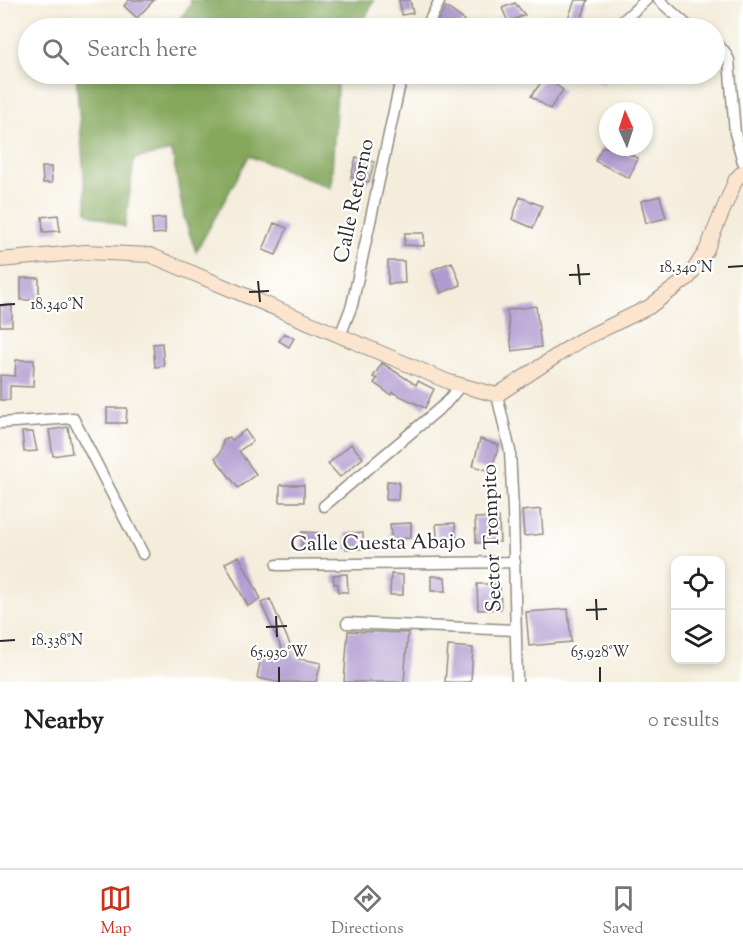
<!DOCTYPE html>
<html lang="en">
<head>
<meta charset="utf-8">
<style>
  :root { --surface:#fff; --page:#f6f6f6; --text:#202124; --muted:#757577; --line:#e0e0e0; --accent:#c8321e }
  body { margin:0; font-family:"Sorts Mill Goudy",serif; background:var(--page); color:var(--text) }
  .controls { position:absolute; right:18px; bottom:18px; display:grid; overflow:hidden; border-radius:12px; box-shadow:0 3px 9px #0003 }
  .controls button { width:54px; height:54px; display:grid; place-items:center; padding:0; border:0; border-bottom:2px solid var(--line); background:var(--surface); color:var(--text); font:30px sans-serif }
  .compass { position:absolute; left:599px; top:102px; width:54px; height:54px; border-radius:50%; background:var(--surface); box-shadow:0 3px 9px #0003; rotate:357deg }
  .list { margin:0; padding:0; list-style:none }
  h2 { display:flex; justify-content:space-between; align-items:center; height:78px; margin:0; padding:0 24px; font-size:26px }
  h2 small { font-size:20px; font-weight:400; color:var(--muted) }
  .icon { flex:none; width:33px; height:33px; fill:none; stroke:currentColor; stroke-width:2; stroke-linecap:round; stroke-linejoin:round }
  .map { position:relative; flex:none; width:743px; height:682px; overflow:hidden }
  .search { position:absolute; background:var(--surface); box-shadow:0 3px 9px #0003; left:18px; right:18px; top:18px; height:66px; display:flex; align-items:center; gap:15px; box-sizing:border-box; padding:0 21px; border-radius:33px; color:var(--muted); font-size:22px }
  .sheet { height:186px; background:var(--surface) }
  nav { display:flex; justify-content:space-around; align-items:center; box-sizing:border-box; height:84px; border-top:2px solid var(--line); background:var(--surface); font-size:16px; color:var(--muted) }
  nav a { display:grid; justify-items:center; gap:3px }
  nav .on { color:var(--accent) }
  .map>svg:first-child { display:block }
  .forest { fill:#85a85d; stroke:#586a44; stroke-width:1.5 }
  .building { fill:#b09acf }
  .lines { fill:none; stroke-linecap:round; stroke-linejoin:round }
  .street-casing { stroke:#908c83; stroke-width:13 }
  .secondary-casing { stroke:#908c83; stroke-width:16 }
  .street { stroke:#fff; stroke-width:10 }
  .secondary { stroke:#fce5cf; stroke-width:14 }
  .ticks { fill:none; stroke:#2b2b2b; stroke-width:2 }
  .labels { text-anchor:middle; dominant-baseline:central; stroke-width:4.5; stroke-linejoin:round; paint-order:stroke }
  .street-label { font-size:21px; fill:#2b2b2b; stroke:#fff }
  .ticks-label { font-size:15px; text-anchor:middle; fill:#2b2b2b; stroke:#fff; stroke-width:4.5; stroke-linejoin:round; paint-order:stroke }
</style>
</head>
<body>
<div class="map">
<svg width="743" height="682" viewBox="0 0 743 682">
  <rect width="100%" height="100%" fill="#fff"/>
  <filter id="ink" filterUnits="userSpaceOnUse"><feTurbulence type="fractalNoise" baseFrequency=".0167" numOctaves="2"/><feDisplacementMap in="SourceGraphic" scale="12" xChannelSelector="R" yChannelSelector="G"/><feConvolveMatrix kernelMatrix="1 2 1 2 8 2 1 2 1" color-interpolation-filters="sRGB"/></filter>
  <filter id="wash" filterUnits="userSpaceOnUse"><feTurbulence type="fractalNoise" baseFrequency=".008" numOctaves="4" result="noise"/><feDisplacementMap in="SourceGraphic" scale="24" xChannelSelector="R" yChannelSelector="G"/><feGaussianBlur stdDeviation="1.35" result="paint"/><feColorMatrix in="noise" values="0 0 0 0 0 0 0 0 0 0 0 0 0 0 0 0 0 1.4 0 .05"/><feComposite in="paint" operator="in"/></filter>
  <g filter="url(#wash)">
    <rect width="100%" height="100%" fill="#f4eddb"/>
    <path class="forest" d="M190 0H374L360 28H172L191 5Z
      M76 74H338L331 188 249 156 196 252 184 217 172 151 134 159 125 227 87 213Z"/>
    <g id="blocks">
      <path class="building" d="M129 0H154L137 18 124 6Z
        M399 0H410L413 13 402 15Z
        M575 0H588L580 23 568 18Z
        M515 3 525 15 508 22 502 8Z
        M446 7 464 20 458 28H449L438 21Z
        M591 74H612L602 84Z
        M545 77 563 90 550 109 531 96Z
        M602 147H614L638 158 629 178 595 161Z
        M356 157 374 162 369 182 351 177Z
        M42 167H51L52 183H43Z
        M660 196 666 218 646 223 641 201Z
        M520 197 542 206 533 228 512 219Z
        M58 215 60 231 43 232 42 217Z
        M165 218V233L153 234 152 219Z
        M274 223 287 228 276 255 263 250Z
        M405 233H424V246L404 245Z
        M388 261H404L405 283 388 284Z
        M452 262 461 285 441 293 432 270Z
        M21 278H39V300H21Z
        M12 305V326H0V306Z
        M536 306 541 347 512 351 507 310Z
        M284 333 294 338 289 347 279 341Z
        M162 343 164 366 155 367 153 344Z
        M16 360H34L33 387 10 386V400H0V375L15 376Z
        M382 363 416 385 418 381 434 389 425 408 392 392 391 395 374 383 377 379 373 377Z
        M107 408H127L126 423H107Z
        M68 427 72 453 53 456 49 430Z
        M245 430 253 441 239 451 256 474 238 488 215 458 220 453 223 441 229 437 232 440Z
        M22 432H33L37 451 24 452Z
        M480 439 499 445 491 471 473 466Z
        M351 444 363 458 340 477 328 464Z
        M387 481 399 482 398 500H386Z
        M280 485H304V502H280Z
        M541 509 543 534 524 536 522 511Z
        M499 517 500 542 476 543 475 518Z
        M411 523V538L391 539 390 524Z
        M455 523 457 544 438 545 436 524Z
        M302 532 322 533 321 550 302 549Z
        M346 533H363V549H346Z
        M239 556 261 599 248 606 225 563Z
        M347 574 348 592H338V584H334L333 575Z
        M391 574 403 575V595H390Z
        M431 576 445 577 446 591H431Z
        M477 584H500L501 609 478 610Z
        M270 599 296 658 321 663 316 682H276L257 678 262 651 285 656 261 603Z
        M568 609 571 642 529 646 526 612Z
        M348 631 408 633 404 682H344Z
        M448 646 473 648 471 682H445Z"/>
    </g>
  </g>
  <g filter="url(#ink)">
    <use href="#blocks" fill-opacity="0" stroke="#908c83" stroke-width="1.5"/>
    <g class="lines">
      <g class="street-casing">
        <path id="street" d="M659 0 690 28
          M426 28 440 0
          M615 28 646 0
          M714 42 724 51 729 60 735 133 743 162
          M578 74H579
          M340 336 352 305 399 88 405 74
          M497 395 510 451 513 510 517 682
          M0 423 73 418 143 554
          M324 506 445 404 461 385
          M277 565 515 562
          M347 623 516 630"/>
      </g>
      <g class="secondary-casing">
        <path id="secondary" d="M0 260 86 252 150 255 449 382 497 395 579 341 649 307 689 277 706 251 736 179 743 172"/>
      </g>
      <use href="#street" class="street"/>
      <use href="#secondary" class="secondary"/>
    </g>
  </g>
  <path class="ticks" d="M578 264 580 285M728 267 743 266M569 275 590 274M258 281 260 302M249 292 269 291M0 305 15 304M596 599 597 620M586 610 607 609M276 616 277 637M266 627 287 626M0 641 15 640M279 667V682M600 667V682"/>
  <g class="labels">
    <g class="street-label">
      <text transform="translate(355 201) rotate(-78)">Calle Retorno</text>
      <text transform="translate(493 538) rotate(-92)">Sector Trompito</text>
      <text transform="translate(378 544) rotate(-1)">Calle Cuesta Abajo</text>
    </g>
  </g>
  <g class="ticks-label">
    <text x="686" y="272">18.340°N</text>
    <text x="57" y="309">18.340°N</text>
    <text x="57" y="645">18.338°N</text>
    <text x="279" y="657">65.930°W</text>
    <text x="600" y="657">65.928°W</text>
  </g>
</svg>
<div class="controls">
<button><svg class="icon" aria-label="locate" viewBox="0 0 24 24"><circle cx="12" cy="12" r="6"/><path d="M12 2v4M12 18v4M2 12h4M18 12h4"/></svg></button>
<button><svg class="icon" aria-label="layers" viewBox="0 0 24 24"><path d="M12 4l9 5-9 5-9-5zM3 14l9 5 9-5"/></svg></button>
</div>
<svg class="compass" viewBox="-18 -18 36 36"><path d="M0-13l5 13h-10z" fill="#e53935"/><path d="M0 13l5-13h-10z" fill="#757577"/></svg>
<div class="search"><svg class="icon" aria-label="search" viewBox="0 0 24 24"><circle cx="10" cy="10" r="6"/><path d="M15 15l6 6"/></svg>Search here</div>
</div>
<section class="sheet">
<h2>Nearby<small>0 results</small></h2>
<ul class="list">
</ul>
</section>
<nav>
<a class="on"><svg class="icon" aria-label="map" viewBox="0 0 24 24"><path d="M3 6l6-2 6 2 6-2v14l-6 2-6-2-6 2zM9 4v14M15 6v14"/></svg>Map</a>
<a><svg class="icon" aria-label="directions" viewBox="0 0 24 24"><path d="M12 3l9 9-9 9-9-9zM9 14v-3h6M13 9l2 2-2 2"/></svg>Directions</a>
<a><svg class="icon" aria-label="saved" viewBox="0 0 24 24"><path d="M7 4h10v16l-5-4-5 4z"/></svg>Saved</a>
</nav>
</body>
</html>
